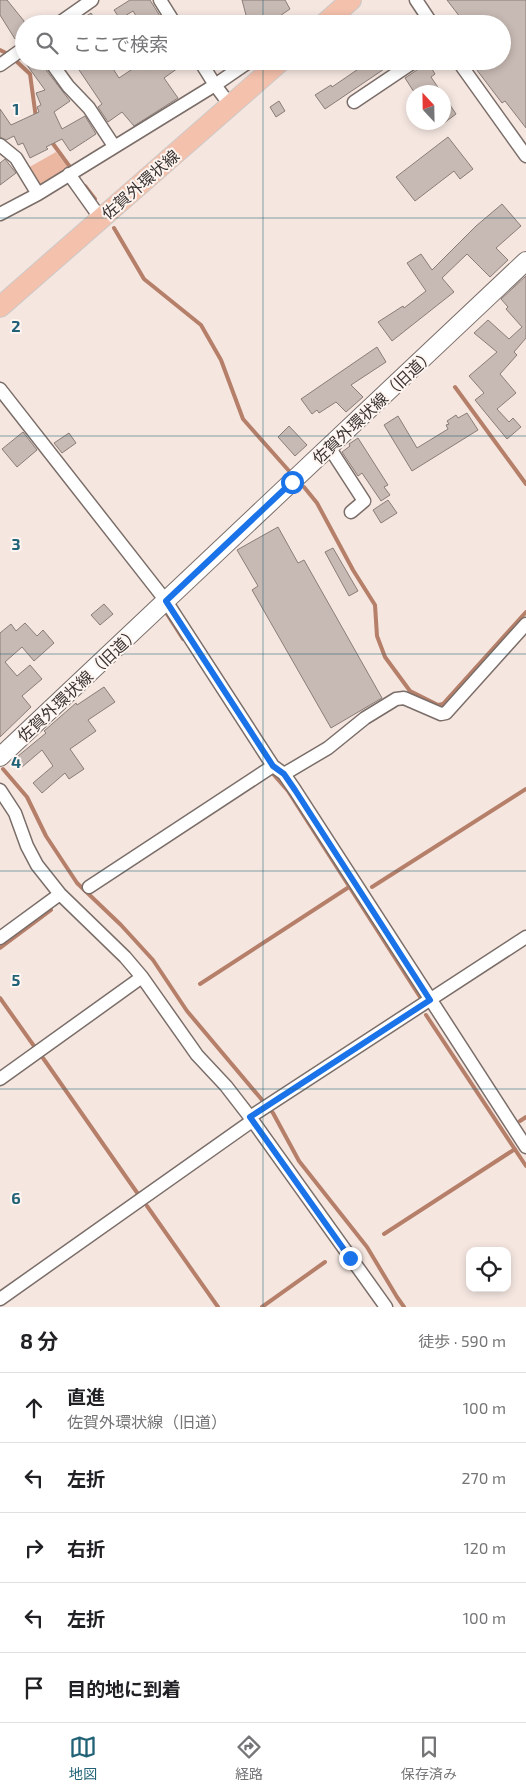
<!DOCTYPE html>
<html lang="ja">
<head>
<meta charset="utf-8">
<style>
  :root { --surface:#fff; --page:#f2f2f2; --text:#202124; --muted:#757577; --line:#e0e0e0; --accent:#226277 }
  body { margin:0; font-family:"Exo 2","Noto Sans JP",sans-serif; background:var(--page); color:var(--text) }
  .controls { position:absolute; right:15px; bottom:15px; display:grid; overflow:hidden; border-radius:10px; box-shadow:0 2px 8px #0003 }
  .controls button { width:45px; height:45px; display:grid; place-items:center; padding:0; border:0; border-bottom:1px solid var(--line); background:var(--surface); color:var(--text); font:25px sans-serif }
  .compass { position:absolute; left:406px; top:85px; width:45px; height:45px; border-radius:50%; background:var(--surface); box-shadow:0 2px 8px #0003; rotate:338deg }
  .stop { position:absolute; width:15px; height:15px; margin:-11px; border:4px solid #1a73e8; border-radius:50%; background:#fff }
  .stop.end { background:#1a73e8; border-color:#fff; box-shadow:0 1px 5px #0008 }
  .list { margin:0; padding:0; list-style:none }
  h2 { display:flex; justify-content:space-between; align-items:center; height:65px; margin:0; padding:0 20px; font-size:21px }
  h2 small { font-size:16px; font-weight:400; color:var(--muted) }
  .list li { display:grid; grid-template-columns:32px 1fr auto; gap:15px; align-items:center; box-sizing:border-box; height:70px; padding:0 20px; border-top:1px solid var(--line) }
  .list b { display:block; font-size:19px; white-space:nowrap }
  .list p { margin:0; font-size:16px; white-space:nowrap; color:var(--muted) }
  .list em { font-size:16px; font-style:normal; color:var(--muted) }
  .icon { flex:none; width:28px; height:28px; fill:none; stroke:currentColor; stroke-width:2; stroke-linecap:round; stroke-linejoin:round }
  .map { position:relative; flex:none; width:526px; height:1307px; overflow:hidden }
  .search { position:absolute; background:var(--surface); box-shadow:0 2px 8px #0003; left:15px; right:15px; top:15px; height:55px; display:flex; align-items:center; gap:12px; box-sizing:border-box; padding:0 18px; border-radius:28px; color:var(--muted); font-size:19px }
  .sheet { height:415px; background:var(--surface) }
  nav { display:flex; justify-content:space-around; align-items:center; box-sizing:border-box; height:70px; border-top:1px solid var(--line); background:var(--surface); font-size:14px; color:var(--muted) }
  nav a { display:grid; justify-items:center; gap:2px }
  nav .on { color:var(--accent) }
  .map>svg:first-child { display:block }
  .green { fill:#ebb7a1 }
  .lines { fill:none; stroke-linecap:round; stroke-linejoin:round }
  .stream { stroke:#b57f69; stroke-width:4 }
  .building { fill:#c7b9b3; stroke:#8a7d78 }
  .street-casing { stroke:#7b6e69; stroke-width:15 }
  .secondary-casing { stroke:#7b6e69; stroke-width:20 }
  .primary-casing { stroke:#cccac9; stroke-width:22 }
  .street { stroke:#fff; stroke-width:12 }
  .secondary { stroke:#fff; stroke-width:18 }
  .primary { stroke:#f4c1ac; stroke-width:20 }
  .route { stroke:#1a73e8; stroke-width:6 }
  .grid { fill:none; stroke:#226277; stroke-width:1; stroke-opacity:0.55 }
  .labels { text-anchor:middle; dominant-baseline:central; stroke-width:4; stroke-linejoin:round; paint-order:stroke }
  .street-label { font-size:16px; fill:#393331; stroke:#fef5f1 }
  .grid-label { font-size:16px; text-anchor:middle; font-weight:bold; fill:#226277; stroke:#fef5f1; stroke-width:4; stroke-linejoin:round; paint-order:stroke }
</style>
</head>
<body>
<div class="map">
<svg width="526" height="1307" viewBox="0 0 526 1307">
  <rect width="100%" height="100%" fill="#f5e6e0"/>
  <path class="green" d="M56 152 69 169 39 190 26 169Z"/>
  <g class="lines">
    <path class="stream" d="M0 50 6 53
      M15 60 30 74 36 118
      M51 141 70 167
      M85 186 95 199
      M114 228 144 279 201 325 221 360 243 419 290 472
      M455 387 526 484
      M304 487 317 503 353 570 375 605 377 636 385 657 410 691 438 705 443 704 526 612
      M167 614 183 639
      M3 769 27 797 46 836 77 883 121 925 153 960 187 1011 273 1113 299 1161 367 1247 397 1297 404 1307
      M274 775 288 791 420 997
      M372 887 526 789
      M0 948 51 910
      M200 984 349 887
      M0 998 34 1046
      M426 1015 526 1166
      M43 1058 138 1194
      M520 1121 526 1117
      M147 1206 218 1307
      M384 1234 515 1149
      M262 1307 325 1262"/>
  </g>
  <path class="building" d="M0 0H7L24 21V33L15 39 0 15Z
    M130 0H150L165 24H141L133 11 120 19 114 10Z
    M242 0H285L290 9 268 24H252L246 15Z
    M447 0H526V128L505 101 502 103 470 61H502V24H451L460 17Z
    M91 13 98 24H74Z
    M24 61H42L43 66 70 101 54 112 62 129 85 116 96 134 70 151 62 139 46 147 48 149 30 158 23 143 18 145 14 136 6 140 0 137V109L11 125 39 112 37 107 41 105 36 93 45 90Z
    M73 61H108L119 78 143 62 149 70 163 61H188L164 78 178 98 134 126 122 112 108 122 98 107 102 104Z
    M370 61H396L325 109 315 95 331 85 332 87Z
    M425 61H427L435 74 431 77 441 92H414L405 78 420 68Z
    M444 96 456 114 444 123Z
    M279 101 285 111 276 117 270 107Z
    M448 137 473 169 460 179 454 171 415 201 396 177Z
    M5 159 16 173 0 185V163Z
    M502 204 521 226 496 248 508 260 490 277 467 254 442 278 454 292 392 341 378 322 403 306 404 308 426 291 407 263 421 254 432 270 476 226Z
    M526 276V338L514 352 517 355 500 374 516 393 497 409 509 422 513 418 521 427 507 439 475 400 484 393 469 376 497 352 474 333 488 320 509 339 522 327 506 309 508 307 501 299Z
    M377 347 386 362 351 385 363 397 346 412 336 402 319 413 317 410 312 414 301 399Z
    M467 413 478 430 412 471 384 425 398 416 417 448 448 429 446 425 449 424 447 421 456 415 458 418Z
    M289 426 307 445 295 456 278 437Z
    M23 432 37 450 17 467 2 449Z
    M69 433 76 443 62 453 54 443Z
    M358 438 388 485 384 487 390 495 381 501 362 473 358 476 342 452 350 446 349 444Z
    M388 500 397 513 381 523 373 510Z
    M278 527 298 563 304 560 382 698 331 728 252 590 258 586 237 550Z
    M333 548 358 591 349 596 325 552Z
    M104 604 113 614 100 625 91 615Z
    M25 623 37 636 43 630 54 643 34 661 22 647 5 662 17 676 30 665 42 679 22 696 31 707 0 737V633L11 624 16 631Z
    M104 687 115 702 88 720 96 731 70 749 84 769 69 779 65 773 42 793 33 783 53 766 42 750 22 767 21 766 19 768 12 761 46 733 44 731 76 703 77 705Z"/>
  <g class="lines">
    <g class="street-casing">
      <path id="street" d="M160 0 175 24
        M416 0 432 24
        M58 24 92 0
        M50 61 68 86 89 108 114 146
        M458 61 526 156
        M0 65 24 48
        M354 102 415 61
        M230 105 215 85 250 61
        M0 145 16 158 38 194
        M69 174 101 219
        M0 214 38 194 215 85 200 61
        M0 389 166 601 273 766 284 774 295 790 526 1147
        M329 447 364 501 351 512
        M284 774 328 748 365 718 396 699 404 698 441 714 446 713 526 624
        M0 790 15 813 27 846 37 865 60 894 125 957 142 977 197 1055 226 1086 250 1117 386 1307
        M89 887 273 766
        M0 938 60 894
        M0 1079 142 977
        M250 1117 526 937
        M0 1299 252 1121"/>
    </g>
    <g class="secondary-casing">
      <path id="secondary" d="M0 757 526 261"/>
    </g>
    <g class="primary-casing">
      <path id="primary" d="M324 24 351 0
        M0 307 281 61"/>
    </g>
    <use href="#street" class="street"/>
    <use href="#secondary" class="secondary"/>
    <use href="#primary" class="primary"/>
  </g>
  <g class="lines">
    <path class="route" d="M292 482 166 601 273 766 284 774 295 790 430 1000 250 1117 350 1258"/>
  </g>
  <path class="grid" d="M263 0V24M263 61V1307M0 218H526M0 436H526M0 654H526M0 871H526M0 1089H526"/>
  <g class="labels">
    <g class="street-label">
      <text transform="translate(140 184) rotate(-41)">佐賀外環状線</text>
      <text transform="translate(373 406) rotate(-43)">佐賀外環状線（旧道）</text>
      <text transform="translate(78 684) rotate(-43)">佐賀外環状線（旧道）</text>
    </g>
  </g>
  <g class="grid-label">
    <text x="16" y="115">1</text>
    <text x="16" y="332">2</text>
    <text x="16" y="550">3</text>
    <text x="16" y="768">4</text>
    <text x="16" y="986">5</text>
    <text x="16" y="1204">6</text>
  </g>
</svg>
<div class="controls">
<button><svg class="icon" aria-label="locate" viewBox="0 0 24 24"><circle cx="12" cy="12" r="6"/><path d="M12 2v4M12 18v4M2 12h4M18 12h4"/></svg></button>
</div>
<svg class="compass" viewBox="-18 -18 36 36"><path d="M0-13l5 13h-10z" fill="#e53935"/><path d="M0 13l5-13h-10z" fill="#757577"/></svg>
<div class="stop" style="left:292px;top:482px"></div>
<div class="stop end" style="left:350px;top:1258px"></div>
<div class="search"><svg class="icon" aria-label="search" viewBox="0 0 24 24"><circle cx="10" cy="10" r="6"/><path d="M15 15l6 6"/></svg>ここで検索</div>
</div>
<section class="sheet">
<h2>8 分<small>徒歩 · 590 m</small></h2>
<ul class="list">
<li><svg class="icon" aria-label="ahead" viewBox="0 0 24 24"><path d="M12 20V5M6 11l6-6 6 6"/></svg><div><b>直進</b><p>佐賀外環状線（旧道）</p></div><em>100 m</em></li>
<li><svg class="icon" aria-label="left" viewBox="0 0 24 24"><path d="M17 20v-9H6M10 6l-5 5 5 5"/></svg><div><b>左折</b></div><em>270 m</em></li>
<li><svg class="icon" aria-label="right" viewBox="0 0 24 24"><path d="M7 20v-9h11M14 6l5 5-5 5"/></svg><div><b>右折</b></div><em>120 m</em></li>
<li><svg class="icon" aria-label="left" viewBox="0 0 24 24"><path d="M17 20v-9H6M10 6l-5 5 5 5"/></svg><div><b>左折</b></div><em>100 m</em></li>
<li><svg class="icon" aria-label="arrive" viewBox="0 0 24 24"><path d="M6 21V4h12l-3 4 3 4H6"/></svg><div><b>目的地に到着</b></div></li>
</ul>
</section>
<nav>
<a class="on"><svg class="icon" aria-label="map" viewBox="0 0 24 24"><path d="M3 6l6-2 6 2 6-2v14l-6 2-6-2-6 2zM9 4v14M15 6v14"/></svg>地図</a>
<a><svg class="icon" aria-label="directions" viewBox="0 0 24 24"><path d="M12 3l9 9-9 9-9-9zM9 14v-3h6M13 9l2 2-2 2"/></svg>経路</a>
<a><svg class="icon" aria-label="saved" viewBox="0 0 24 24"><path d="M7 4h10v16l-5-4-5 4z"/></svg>保存済み</a>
</nav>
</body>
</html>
